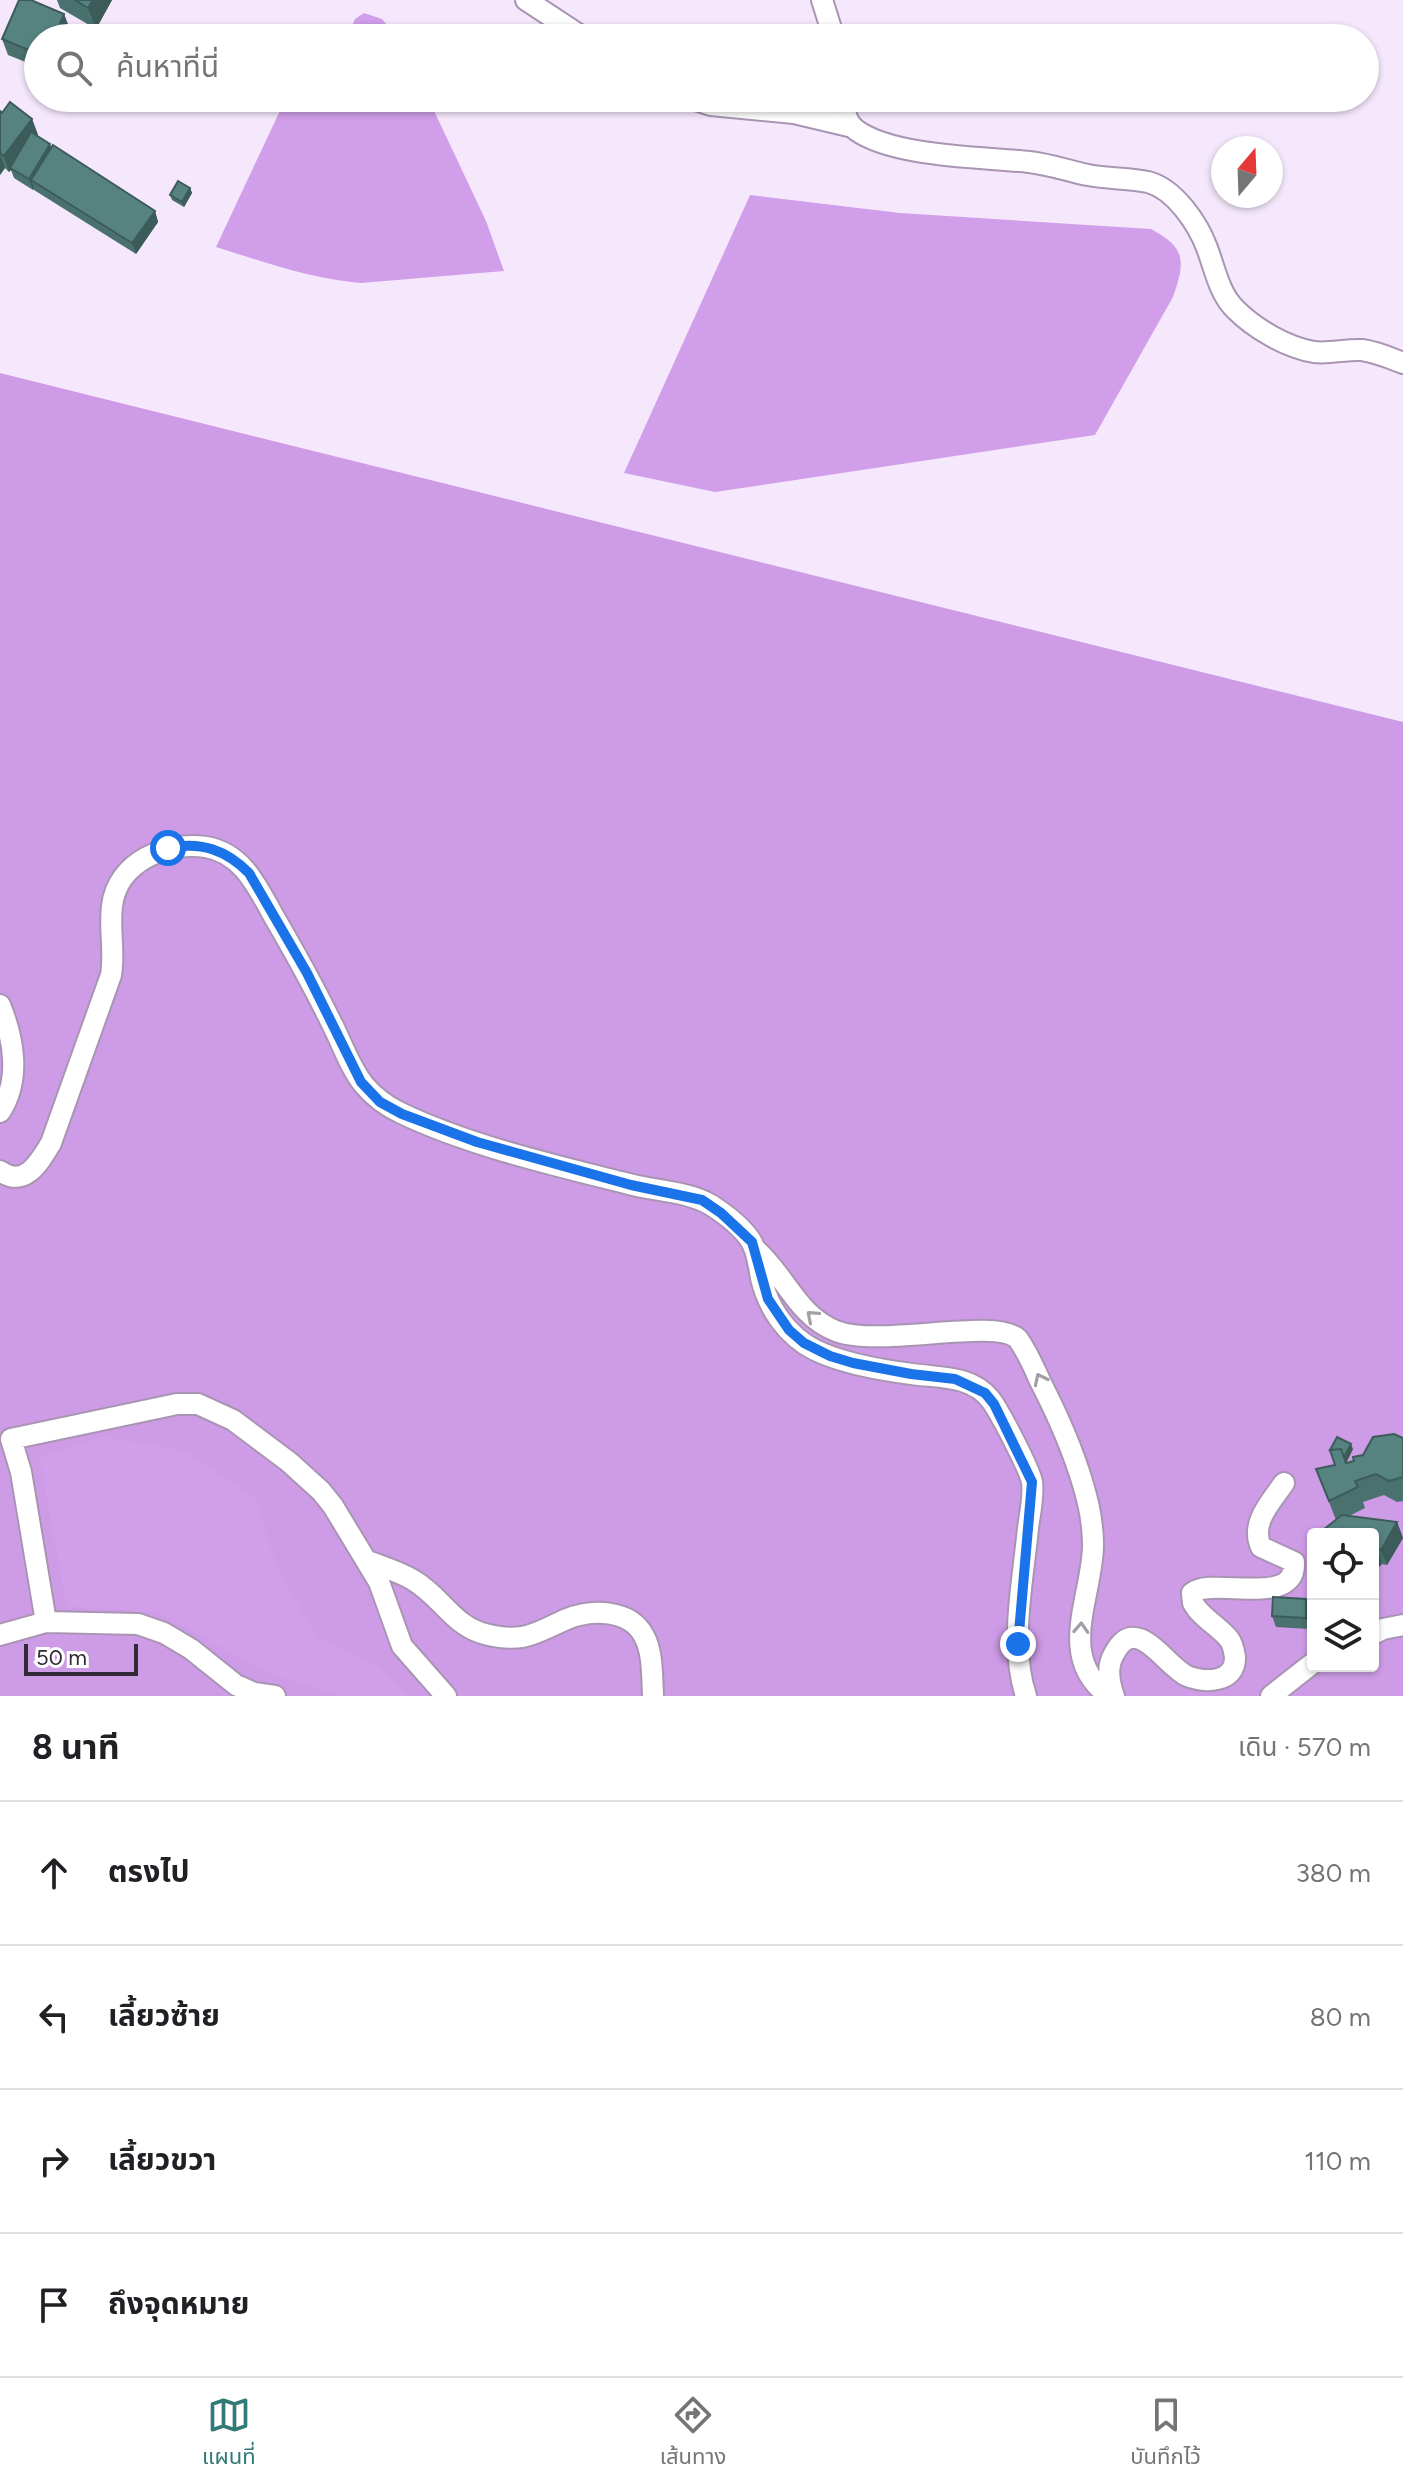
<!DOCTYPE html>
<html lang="th">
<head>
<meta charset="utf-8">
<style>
  :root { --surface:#fff; --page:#f6f6f6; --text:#202124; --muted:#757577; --line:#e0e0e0; --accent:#327a77 }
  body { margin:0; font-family:Figtree,"Noto Sans Thai",sans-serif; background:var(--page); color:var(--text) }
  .controls { position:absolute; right:24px; bottom:24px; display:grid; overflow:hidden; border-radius:8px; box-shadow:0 2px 6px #0004 }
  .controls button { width:72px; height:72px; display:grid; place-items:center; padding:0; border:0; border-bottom:2px solid var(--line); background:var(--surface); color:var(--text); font:40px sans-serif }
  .compass { position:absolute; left:1211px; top:136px; width:72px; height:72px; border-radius:50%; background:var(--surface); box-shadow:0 2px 6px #0004; rotate:19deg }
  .scale { position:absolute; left:24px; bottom:20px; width:114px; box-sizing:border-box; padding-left:8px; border:4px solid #322a36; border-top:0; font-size:22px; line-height:28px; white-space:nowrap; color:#322a36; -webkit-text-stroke:6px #fff; paint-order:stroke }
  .stop { position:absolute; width:24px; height:24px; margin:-18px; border:6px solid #1a73e8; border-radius:50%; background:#fff }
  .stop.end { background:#1a73e8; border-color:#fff; box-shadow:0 2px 8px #0008 }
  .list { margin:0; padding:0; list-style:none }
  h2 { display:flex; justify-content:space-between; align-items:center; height:104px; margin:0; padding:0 32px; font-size:34px }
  h2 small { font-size:26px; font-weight:400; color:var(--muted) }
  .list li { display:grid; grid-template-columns:52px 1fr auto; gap:24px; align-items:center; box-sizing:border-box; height:144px; padding:0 32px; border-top:2px solid var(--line) }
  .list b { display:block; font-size:30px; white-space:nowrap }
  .list em { font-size:26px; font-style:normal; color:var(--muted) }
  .icon { flex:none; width:44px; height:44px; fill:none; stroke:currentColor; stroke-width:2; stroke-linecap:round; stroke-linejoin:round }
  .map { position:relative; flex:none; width:1403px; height:1696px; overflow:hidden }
  .search { position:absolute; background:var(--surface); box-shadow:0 2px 6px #0004; left:24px; right:24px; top:24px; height:88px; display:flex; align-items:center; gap:20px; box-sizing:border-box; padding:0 28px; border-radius:44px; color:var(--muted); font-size:30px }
  .sheet { height:680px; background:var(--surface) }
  nav { display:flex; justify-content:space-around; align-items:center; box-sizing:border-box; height:112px; border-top:2px solid var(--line); background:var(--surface); font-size:22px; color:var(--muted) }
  nav a { display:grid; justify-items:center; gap:4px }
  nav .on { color:var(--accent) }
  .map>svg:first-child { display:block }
  .forest { fill:#ce9ce7; fill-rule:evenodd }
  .water { fill:#d19ee9 }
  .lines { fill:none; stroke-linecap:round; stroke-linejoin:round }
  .minor-casing { stroke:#a995b3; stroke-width:24 }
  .minor { stroke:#fff; stroke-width:20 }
  .wall { fill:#4a716e }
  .shaded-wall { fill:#3c5c5a }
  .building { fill:#568380; stroke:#3c5c5a; stroke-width:2 }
  .oneway { stroke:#a39fa5 }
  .route { stroke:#1a73e8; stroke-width:10 }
</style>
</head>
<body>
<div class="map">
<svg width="1403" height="1696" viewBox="0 0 1403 1696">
  <rect width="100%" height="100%" fill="#f5e8fc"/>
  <path class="forest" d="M0 373 1403 722V1696H0ZM1313 1534H1373V1666H1313Z"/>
  <path class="water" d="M364 13 382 19 398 38H347L355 19Z
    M286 98H428L486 221 504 271 361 283C311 279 264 262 216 247Z
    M750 195 900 213 1151 229C1187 248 1185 262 1173 297L1095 435 715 492 624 473Z
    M105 1437 182 1450 254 1497 278 1570 317 1638 379 1667 410 1696H339L267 1673 160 1613 67 1606 39 1456Z"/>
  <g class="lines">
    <g class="minor-casing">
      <path id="minor" d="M526 0 584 38
        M822 0 834 38
        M690 98 711 105 794 113 853 127
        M844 98C845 111 845 122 856 130 893 157 983 157 1029 162 1049 164 1068 171 1088 175 1108 179 1129 178 1148 182 1175 189 1198 224 1207 248 1215 269 1219 293 1235 309 1255 329 1286 347 1314 352 1330 354 1346 349 1362 350 1377 352 1390 358 1403 363
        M0 1005C14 1039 21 1080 0 1112
        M0 1171C25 1188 39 1163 51 1143L111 975C115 952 109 929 112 906 117 862 166 841 206 847 242 853 257 886 273 915 294 951 314 987 332 1024 342 1043 350 1068 364 1085 375 1098 386 1106 401 1113 467 1145 557 1166 629 1184 655 1191 687 1191 711 1205 725 1214 742 1227 751 1241 757 1251 759 1266 761 1278 768 1308 787 1336 815 1350 844 1364 880 1370 912 1374 939 1378 971 1375 990 1399 999 1410 1029 1468 1032 1482 1034 1496 1030 1513 1028 1528 1023 1581 1009 1645 1026 1696
        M754 1248C785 1274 797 1316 836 1331 879 1348 996 1317 1018 1339 1028 1353 1034 1368 1041 1383 1061 1422 1078 1461 1088 1503 1091 1516 1093 1533 1093 1546 1092 1598 1056 1657 1109 1696
        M368 1561C383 1567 400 1572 413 1580 441 1596 453 1626 485 1634 524 1644 535 1633 567 1619 592 1609 630 1609 644 1636 653 1652 652 1677 653 1696
        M46 1622 21 1472 11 1439 177 1404H198L233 1420 289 1462 321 1491 333 1506 379 1582 402 1646 446 1696
        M1373 1634 1383 1629 1403 1625
        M0 1635 46 1622 138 1624 164 1633 191 1649 236 1685 254 1693 275 1696
        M1114 1696C1109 1682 1106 1667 1114 1654 1136 1611 1165 1666 1187 1676 1205 1683 1236 1683 1235 1657 1234 1651 1233 1644 1229 1639 1220 1628 1207 1621 1197 1609L1193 1603 1192 1593C1212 1576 1297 1609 1294 1562L1261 1547C1250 1523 1271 1502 1284 1483
        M1271 1696 1313 1663"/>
    </g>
    <use href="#minor" class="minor"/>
  </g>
  <path class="wall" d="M57 0H112L96 29 60 8Z
    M64 14 70 30 38 38V67L8 55 2 39Z
    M0 111 2 113 32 119 38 135 37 136 51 148 155 211 158 222 136 254 34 190V188L33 190 14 178 11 170 9 172 5 168 0 175Z
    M190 188 192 193 184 207 172 200 170 195Z
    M1403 1438V1501L1397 1502 1384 1495 1363 1502 1365 1508 1349 1516 1397 1522 1403 1538 1387 1565 1382 1564 1336 1520 1316 1469 1335 1465 1353 1449 1346 1463 1354 1461 1363 1455Z
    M1306 1599 1310 1609V1629L1276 1627 1272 1616Z"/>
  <path class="shaded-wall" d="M93 0H112L96 29 88 8Z
    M64 14 70 30 66 38H54Z
    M32 119 38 135 12 169 10 168 11 170 9 172 4 156Z
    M50 144 54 154 31 180 34 188 33 190 29 179Z
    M0 155 5 168 0 175Z
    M190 188 192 193 184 207 182 202Z
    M155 211 158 222 136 254 132 243Z
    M1351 1444 1353 1449 1346 1463 1344 1458Z
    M1397 1522 1403 1538 1387 1565 1381 1550Z
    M1377 1548 1382 1564 1373 1573V1552Z
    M1306 1599 1310 1609V1629L1306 1618Z"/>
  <path class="building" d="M19 0H31L64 14 54 38H38V54L2 39Z
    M75 0H93L88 8Z
    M10 102 32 119 4 156 0 153V111L2 113Z
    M31 132 50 144 29 179 10 168Z
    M53 145 155 211 132 243 31 180Z
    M178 181 190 188 182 202 170 195Z
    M1394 1434 1403 1438V1477L1389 1481 1376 1474 1355 1481 1358 1487 1329 1501 1316 1469 1335 1465 1330 1450 1341 1449 1346 1463 1354 1461 1353 1457 1363 1455 1373 1437Z
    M1337 1437 1351 1444 1344 1457 1341 1449 1330 1450Z
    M1342 1515 1397 1522 1381 1550 1377 1548 1373 1552V1534H1318Z
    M1273 1597 1306 1599V1618L1272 1616Z"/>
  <defs><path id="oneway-chevron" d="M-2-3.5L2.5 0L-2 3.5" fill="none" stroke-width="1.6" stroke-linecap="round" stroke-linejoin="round" transform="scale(2)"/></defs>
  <g class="oneway">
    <use href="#oneway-chevron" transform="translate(812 1316) rotate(-139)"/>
    <use href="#oneway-chevron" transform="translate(1040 1379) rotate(-116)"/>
    <use href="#oneway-chevron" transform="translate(1081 1628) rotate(-87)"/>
  </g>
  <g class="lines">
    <path class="route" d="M168 848C201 841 226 850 249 873L307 973 361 1082 380 1102 402 1114 477 1142 631 1185 702 1200 721 1213 752 1242 768 1299 789 1330 804 1343 830 1356 853 1363 911 1374 955 1379 985 1393 994 1404 1032 1482 1018 1644"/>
  </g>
</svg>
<div class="controls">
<button><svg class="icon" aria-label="locate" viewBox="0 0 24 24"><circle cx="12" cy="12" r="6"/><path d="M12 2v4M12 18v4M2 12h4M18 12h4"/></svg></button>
<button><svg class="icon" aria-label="layers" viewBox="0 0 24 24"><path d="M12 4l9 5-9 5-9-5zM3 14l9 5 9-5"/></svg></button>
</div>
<svg class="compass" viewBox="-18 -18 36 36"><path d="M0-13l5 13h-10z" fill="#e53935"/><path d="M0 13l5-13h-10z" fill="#757577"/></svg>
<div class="scale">50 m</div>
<div class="stop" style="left:168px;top:848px"></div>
<div class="stop end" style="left:1018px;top:1644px"></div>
<div class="search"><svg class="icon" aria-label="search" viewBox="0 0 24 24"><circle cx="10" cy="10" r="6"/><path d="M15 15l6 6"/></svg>ค้นหาที่นี่</div>
</div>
<section class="sheet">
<h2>8 นาที<small>เดิน · 570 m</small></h2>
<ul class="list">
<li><svg class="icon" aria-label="ahead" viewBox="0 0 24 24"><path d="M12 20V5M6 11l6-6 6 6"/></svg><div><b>ตรงไป</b></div><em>380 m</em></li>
<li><svg class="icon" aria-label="left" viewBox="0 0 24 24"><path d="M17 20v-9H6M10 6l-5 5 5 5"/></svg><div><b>เลี้ยวซ้าย</b></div><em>80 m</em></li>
<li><svg class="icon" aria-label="right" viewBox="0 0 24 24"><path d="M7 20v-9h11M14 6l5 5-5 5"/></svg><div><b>เลี้ยวขวา</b></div><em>110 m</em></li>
<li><svg class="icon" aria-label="arrive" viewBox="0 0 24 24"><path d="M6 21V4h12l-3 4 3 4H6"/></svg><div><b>ถึงจุดหมาย</b></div></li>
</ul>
</section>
<nav>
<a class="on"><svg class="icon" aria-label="map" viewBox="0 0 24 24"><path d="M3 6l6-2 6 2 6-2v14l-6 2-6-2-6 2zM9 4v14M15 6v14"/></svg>แผนที่</a>
<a><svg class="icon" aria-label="directions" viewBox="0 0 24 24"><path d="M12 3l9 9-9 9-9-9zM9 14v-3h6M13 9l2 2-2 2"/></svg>เส้นทาง</a>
<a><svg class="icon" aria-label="saved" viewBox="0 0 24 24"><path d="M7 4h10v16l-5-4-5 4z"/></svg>บันทึกไว้</a>
</nav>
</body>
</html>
